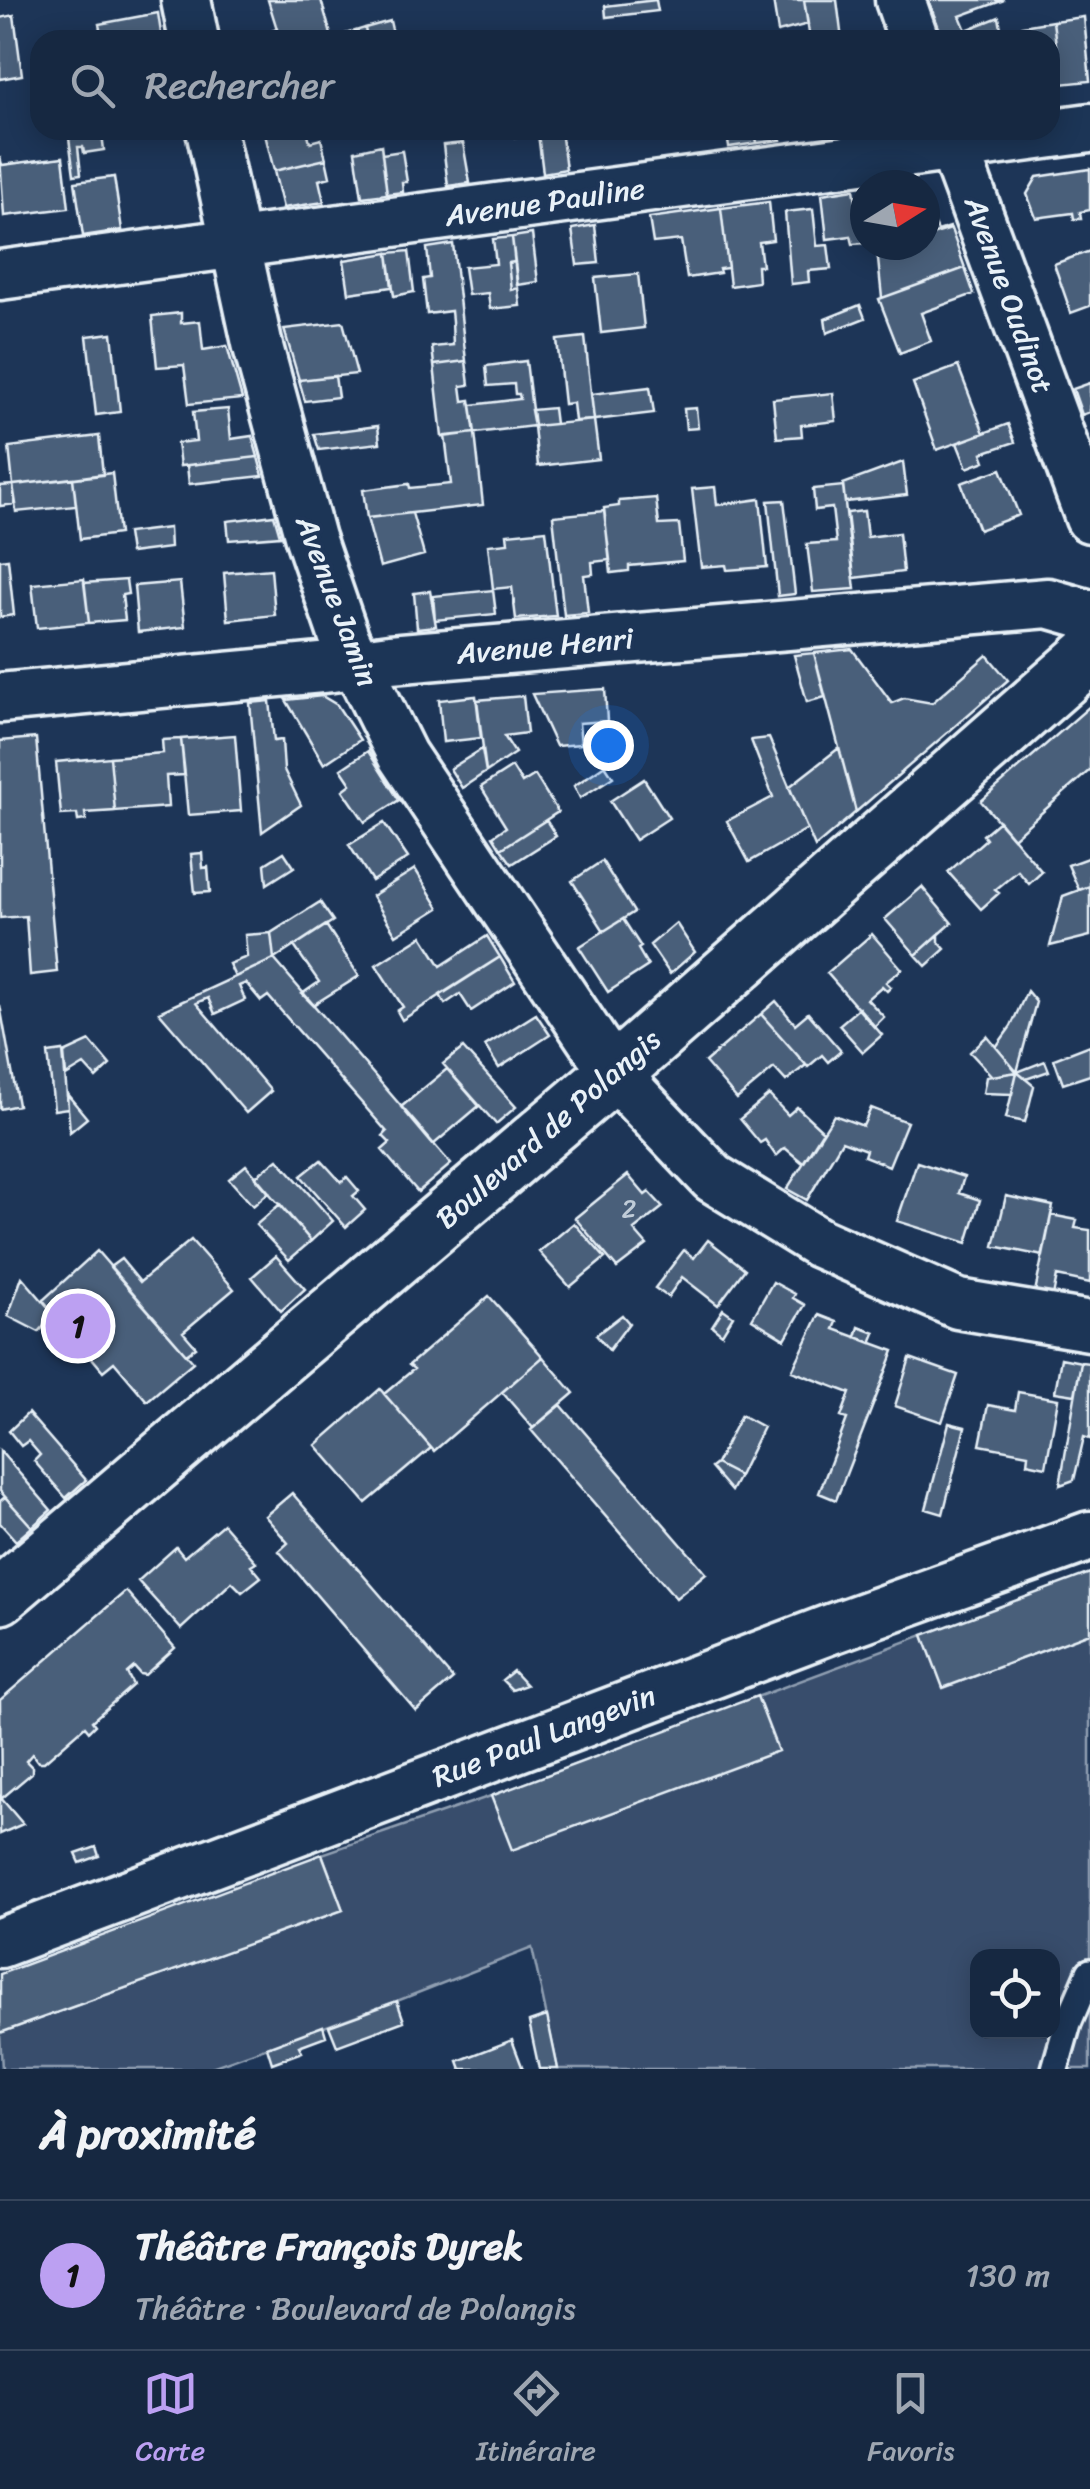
<!DOCTYPE html>
<html lang="fr">
<head>
<meta charset="utf-8">
<style>
  :root { --surface:#162841; --page:#1f3048; --text:#f1f3f6; --muted:#9ea6b1; --line:#35445a; --accent:#bca0f2 }
  body { margin:0; font-family:Sriracha,sans-serif; background:var(--page); color:var(--text) }
  .controls { position:absolute; right:30px; bottom:30px; display:grid; overflow:hidden; border-radius:20px; box-shadow:0 5px 25px #0003 }
  .controls button { width:90px; height:90px; display:grid; place-items:center; padding:0; border:0; border-bottom:2px solid var(--line); background:var(--surface); color:var(--text); font:50px sans-serif }
  .compass { position:absolute; left:850px; top:170px; width:90px; height:90px; border-radius:50%; background:var(--surface); box-shadow:0 5px 25px #0003; rotate:79deg }
  .you { position:absolute; left:608px; top:745px; width:35px; height:35px; margin:-25px; border:8px solid #fff; border-radius:50%; background:#1a73e8; box-shadow:0 0 0 15px #1a73e833 }
  .badge { display:grid; place-items:center; width:65px; height:65px; border-radius:50%; background:var(--accent); color:#111; font-size:32px; font-weight:700 }
  .pin { position:absolute; translate:-50% -50%; border:5px solid #fff; box-shadow:0 2px 10px #0006 }
  .list { margin:0; padding:0; list-style:none }
  h2 { display:flex; justify-content:space-between; align-items:center; height:130px; margin:0; padding:0 40px; font-size:42px }
  h2 small { font-size:32px; font-weight:400; color:var(--muted) }
  .list li { display:grid; grid-template-columns:65px 1fr auto; gap:30px; align-items:center; box-sizing:border-box; height:150px; padding:0 40px; border-top:2px solid var(--line) }
  .list b { display:block; font-size:38px; white-space:nowrap }
  .list p { margin:0; font-size:32px; white-space:nowrap; color:var(--muted) }
  .list em { font-size:32px; font-style:normal; color:var(--muted) }
  .icon { flex:none; width:55px; height:55px; fill:none; stroke:currentColor; stroke-width:2; stroke-linecap:round; stroke-linejoin:round }
  .map { position:relative; flex:none; width:1090px; height:2069px; overflow:hidden }
  .search { position:absolute; background:var(--surface); box-shadow:0 5px 25px #0003; left:30px; right:30px; top:30px; height:110px; display:flex; align-items:center; gap:25px; box-sizing:border-box; padding:0 35px; border-radius:30px; color:var(--muted); font-size:38px }
  .sheet { height:280px; background:var(--surface) }
  nav { display:flex; justify-content:space-around; align-items:center; box-sizing:border-box; height:140px; border-top:2px solid var(--line); background:var(--surface); font-size:28px; color:var(--muted) }
  nav a { display:grid; justify-items:center; gap:5px }
  nav .on { color:var(--accent) }
  .map>svg:first-child { display:block }
  .green { fill:#374d6c; stroke:#909fb2; stroke-width:2.5; fill-rule:evenodd }
  .building { fill:#495e7a; stroke:#e8f1f8; stroke-width:2.5 }
  .lines { fill:none; stroke-linecap:round; stroke-linejoin:round }
  .lane-casing { stroke:#e8f1f8; stroke-width:32 }
  .street-casing { stroke:#e8f1f8; stroke-width:55 }
  .secondary-casing { stroke:#e8f1f8; stroke-width:62 }
  .lane { stroke:#1d3557; stroke-width:25 }
  .street { stroke:#1d3557; stroke-width:48 }
  .secondary { stroke:#1d3557; stroke-width:55 }
  .labels { text-anchor:middle; dominant-baseline:central; stroke-width:8; stroke-linejoin:round; paint-order:stroke }
  .number-label { font-size:25px; fill:#c0ccd8 }
  .street-label { font-size:30px; fill:#e8f1f8; stroke:#1d3557 }
</style>
</head>
<body>
<div class="map">
<svg width="1090" height="2069" viewBox="0 0 1090 2069">
  <rect width="100%" height="100%" fill="#1d3557"/>
  <filter id="ink" filterUnits="userSpaceOnUse"><feTurbulence type="fractalNoise" baseFrequency=".01" numOctaves="2"/><feDisplacementMap in="SourceGraphic" scale="20" xChannelSelector="R" yChannelSelector="G"/><feConvolveMatrix kernelMatrix="1 2 1 2 8 2 1 2 1" color-interpolation-filters="sRGB"/></filter>
  <g filter="url(#ink)">
    <path class="green" d="M1090 1633V2069H558L532 1948 397 2001 206 2069H2L0 2033 343 1910 322 1854 491 1796 923 1635 944 1688ZM978 1956H1052V2032H978Z"/>
    <path class="building" d="M268 0H321L332 38 272 40 269 32 277 29Z
      M656 0 658 11 606 17 605 6Z
      M773 0H804L808 24 778 32Z
      M804 0H837L842 40H810Z
      M928 0H1004L960 16 966 30 943 38Z
      M158 13 162 40H102L99 24Z
      M14 15 22 75 0 79V18Z
      M999 17 1003 40H969L966 30Z
      M1084 17 1090 81 1061 84 1053 21Z
      M390 21 393 34 367 40 365 28Z
      M1053 21 1061 84 1050 86V40H1024L1022 26Z
      M365 28 367 38 332 40V38Z
      M264 130H307L310 142 321 139 326 159 274 171Z
      M514 130H561L566 169 543 173 538 134 515 137Z
      M726 130H755L757 143 729 147Z
      M755 130H779L781 140 757 143Z
      M99 134H102L104 150 84 153 83 147H78L81 174 74 175 69 138Z
      M463 143 470 183 448 186 443 145Z
      M381 145 387 194 362 197 355 151Z
      M402 151 407 182H402L403 192 387 194 382 154Z
      M0 157 2 165 63 157 69 208 4 216Z
      M326 159 330 177 319 180 324 202 283 208 274 171Z
      M1090 169V210L1080 212 1081 219H1074L1073 213 1036 218 1027 194 1037 177Z
      M114 177 122 230 83 236 75 182Z
      M854 189 856 202 865 201V243L853 244 851 236 827 239 822 194Z
      M925 201 938 231 950 227 951 229 925 237Z
      M769 202 773 240 759 242 762 266H757L758 282 730 286 721 208Z
      M721 208 728 268 719 269 720 273 687 278 681 240 653 243 649 218Z
      M813 209 817 246 828 245 831 269 808 271 809 282 791 284 785 212Z
      M595 225 599 263 577 265 572 229Z
      M951 229 965 268 882 298 877 250 895 245H925V237Z
      M532 234 538 282 517 285 512 237Z
      M512 237 515 262 508 263 511 290 518 288 520 306 490 309 488 293 468 295 464 267 496 264 493 239Z
      M453 244 466 361 434 365 432 347 453 345 452 321 451 311 427 314 423 279 430 278 427 248Z
      M409 251 414 292 394 296 388 253Z
      M1090 251V306L1071 313 1054 264Z
      M388 253 392 287 349 293 344 260Z
      M515 262 518 288 511 290 508 263Z
      M965 268 974 294 921 313 931 341 900 353 879 299Z
      M638 274 644 328 601 333 595 278Z
      M860 305 865 318 827 333 825 319Z
      M181 313V323L200 321 203 350 227 346 242 399 189 404 184 365 157 367 152 316Z
      M343 322 357 374 299 380 284 329Z
      M112 333 120 412 96 415 87 336Z
      M585 337 594 420 575 421 573 403 564 404 557 340Z
      M466 361 469 385 461 386 463 401 470 400 475 433 442 437 434 365Z
      M526 361 534 426 475 433 471 405 520 399 519 394H515L514 384 488 386 486 366Z
      M958 366 984 433 937 450 913 383Z
      M335 376 338 397 305 401 299 380Z
      M1090 383V412L1082 415 1073 389Z
      M650 387 654 413 594 420 591 394Z
      M833 393 836 421 801 425 802 436 777 438 773 399Z
      M553 408 555 424 534 426 531 410Z
      M696 408 698 428 686 429 684 409Z
      M228 409 231 439 252 436 258 457 180 466 177 443 196 441 193 412Z
      M594 420 599 459 538 466 534 426Z
      M1008 424 1015 442 982 453 985 461 967 468 957 443Z
      M378 426 380 443 319 450 314 434Z
      M475 433 483 505 367 518 363 490 409 484 410 488 451 484 445 436Z
      M99 436 103 475 13 485 9 447Z
      M258 457 263 476 189 484 187 465Z
      M903 462 907 495 845 502 843 484Z
      M1001 469 1019 515 979 530 961 483Z
      M112 473 119 534 80 539 73 478Z
      M73 478 76 506 16 512 13 485Z
      M13 485 16 504 0 506V486Z
      M843 486 855 589 813 592 807 544 836 542 832 508 815 510 813 489Z
      M715 487 717 505 760 499 767 567 727 570 726 565 701 567 692 489Z
      M656 498 659 525 679 524 683 561 629 566V571L611 573 604 508 619 506V501Z
      M784 500 795 594 778 596 768 501Z
      M604 511 610 560 592 562 593 574 584 575 588 613 564 615 553 516Z
      M864 511 867 537 899 533 903 572 854 578 847 513Z
      M412 513 424 555 380 567 367 518Z
      M274 515 280 536 229 540 227 521Z
      M169 528 170 548 130 553 127 533Z
      M546 530 556 616 516 619 512 587 493 589 488 545 508 543 507 534Z
      M8 559 14 615 0 617V560Z
      M271 569 275 615 228 620 224 573Z
      M84 579 89 623 37 628 32 584Z
      M126 580 128 594 122 595 125 620 89 623 84 583Z
      M180 582 185 627 138 632 134 586Z
      M493 590 496 614 435 620 433 596Z
      M430 591 436 626 417 628 414 593Z
      M852 649 892 703 904 698 932 703 987 655 1008 680 856 812 814 653Z
      M814 653 825 697 807 702 794 655Z
      M605 689 607 721 579 723 581 744 556 746 532 694Z
      M322 696 337 705 360 740 324 764 286 700Z
      M476 696 481 738 443 742 439 700Z
      M523 696 527 733 504 736 515 753 486 772 477 700Z
      M270 701 274 741 282 740 284 770 301 805 262 832 250 703Z
      M1090 706V770L1013 838 981 801Z
      M235 735 241 811 188 815 181 739Z
      M36 738 57 972 30 975 26 916 0 918V741Z
      M769 738 807 829 749 862 727 821 773 797 751 740Z
      M181 739 185 775 166 776 168 807 115 811 110 757 163 753 162 740Z
      M839 748 856 812 815 847 789 787Z
      M482 749 486 772 462 788 450 769Z
      M368 751 399 800 365 822 343 790 351 784 341 769Z
      M110 757 115 811 85 813 86 820 78 821 77 814 61 815 56 762Z
      M605 765 613 777 580 798 574 786Z
      M512 767 522 783 535 775 558 812 501 849 493 836 506 827 481 787Z
      M644 779 669 818 635 840 610 801Z
      M546 820 556 836 512 864 501 849Z
      M999 821 1042 872 1029 884 1018 871 995 890 999 893 981 909 948 872 986 839 983 835Z
      M384 823 408 858 372 881 349 845Z
      M284 852 294 867 267 884 265 864Z
      M202 853 203 868 208 867 210 892 195 893 191 854Z
      M1090 857V886L1079 890 1068 865Z
      M602 861 634 912 604 931 572 881Z
      M415 869 439 908 396 935 372 896Z
      M1090 886V936L1050 946 1063 896Z
      M922 887 952 923 916 955 885 919Z
      M320 902 333 921 274 959 271 933Z
      M623 919 641 947 638 949 648 966 608 992 579 947Z
      M676 923 695 952 670 974 650 945Z
      M326 925 359 976 313 1005 302 994 319 982 294 946Z
      M271 933 274 959 235 977 229 964 247 957 245 935Z
      M872 934 902 969 886 982 891 987 887 991 882 986 867 999 884 1017 874 1027 827 973Z
      M939 934V942L945 949 926 966 916 955Z
      M422 936 441 966 487 936 500 957 402 1020 397 1011 403 1007 376 965Z
      M500 957 515 982 471 1011 460 994 445 1004 440 995Z
      M274 959 451 1164 418 1192 382 1150 390 1143 383 1136 387 1132 268 996 261 1001 246 983 239 986 245 1000 215 1014 208 998 196 1003 271 1091 246 1113 159 1012Z
      M1027 991 1036 1002 1017 1072 996 1047 1011 1026Z
      M776 1001 795 1024 808 1013 841 1051 828 1062 822 1055 808 1067 761 1014Z
      M0 1005 18 1105 0 1109Z
      M859 1008 882 1035 863 1052 839 1025Z
      M536 1014 550 1035 499 1068 485 1046Z
      M761 1014 806 1065 786 1081 774 1068 737 1099 705 1062Z
      M987 1036 996 1047 1017 1072 992 1076 970 1052Z
      M90 1041 110 1065 96 1078 84 1065 66 1076 64 1053Z
      M1090 1045V1075L1063 1084 1054 1059Z
      M463 1048 516 1107 496 1124 443 1064Z
      M63 1051 68 1108 54 1110 48 1053Z
      M1045 1061 1049 1071 1026 1079 1017 1072Z
      M447 1069 479 1106 433 1145 401 1107Z
      M1017 1072 1012 1094 983 1093 986 1077Z
      M1017 1072 1034 1086 1025 1122 1006 1118Z
      M67 1094 87 1118 70 1132 68 1108Z
      M769 1095 788 1115 797 1107 823 1131 803 1163 785 1148 776 1156 765 1140 760 1143 740 1119Z
      M871 1108 907 1122 889 1166 864 1156 866 1150 842 1141 807 1200 787 1189 834 1115 863 1126Z
      M278 1159 333 1221 311 1241 255 1177Z
      M321 1160 341 1182 347 1177 359 1191 353 1196 365 1210 346 1227 301 1176Z
      M917 1162 964 1177 959 1193 980 1200 967 1243 897 1221Z
      M246 1165 269 1192 253 1206 229 1179Z
      M628 1175 645 1195 649 1192 663 1207 634 1230 647 1245 617 1268 575 1218Z
      M1006 1196 1053 1206 1043 1256 994 1246Z
      M280 1204 311 1241 289 1260 256 1225Z
      M1051 1215 1077 1220 1075 1228 1090 1230V1283L1057 1276 1053 1296 1035 1292Z
      M574 1223 605 1258 570 1287 539 1252Z
      M191 1240 234 1289 183 1332 196 1347 186 1354 110 1267 121 1259 140 1282Z
      M708 1240 745 1269 718 1305 682 1277 668 1297 655 1288 684 1250 694 1258Z
      M97 1251 193 1362 147 1401 114 1362 103 1371 43 1300Z
      M276 1256 305 1289 281 1311 252 1277Z
      M22 1277 54 1314 39 1332 8 1316Z
      M773 1282 795 1294 793 1298 805 1305 785 1339 752 1319Z
      M489 1296 543 1357 434 1451 384 1394 414 1369 409 1365Z
      M723 1309 733 1316 722 1334 712 1326Z
      M622 1315 629 1323 609 1350 596 1335Z
      M819 1315 837 1322 834 1329 894 1351 836 1500 819 1493 847 1419 841 1417 850 1393 792 1371Z
      M859 1327 875 1333 871 1343 856 1337Z
      M543 1357 574 1393 533 1428 502 1392Z
      M910 1358 958 1375 942 1422 895 1406Z
      M1061 1358 1081 1362 1075 1395 1055 1392Z
      M1081 1362 1090 1363V1439L1084 1437 1074 1480 1060 1485Z
      M380 1389 431 1448 366 1503 316 1445Z
      M1018 1392 1058 1399 1046 1467 1027 1463 1028 1454 980 1445 988 1405 1015 1410Z
      M561 1405 706 1573 676 1598 531 1430Z
      M28 1413 86 1480 66 1498 34 1461 40 1455 28 1441 21 1446 9 1431Z
      M741 1415 763 1427 739 1476 716 1464Z
      M949 1423 965 1427 943 1514 926 1509Z
      M0 1451 51 1510 32 1527 0 1491Z
      M716 1464 739 1476 731 1491 711 1468Z
      M292 1493 453 1679 416 1711 279 1551 288 1543 265 1516Z
      M5 1497 32 1527 16 1541 0 1523V1501Z
      M223 1524 256 1562 251 1565 261 1577 242 1592 232 1582 181 1629 138 1581 176 1547 184 1557Z
      M1090 1573V1633L943 1688 923 1635Z
      M126 1591 175 1648 145 1675 140 1674 134 1667 127 1673 133 1685 92 1721 95 1725 89 1731 85 1726 44 1762H38L32 1754 26 1761 32 1767V1773L1 1799 0 1700Z
      M513 1671 526 1685 512 1690 502 1680Z
      M757 1696 778 1751 512 1850 491 1796Z
      M0 1797 23 1824 0 1834Z
      M96 1847 99 1856 80 1863 76 1854Z
      M322 1854 343 1910 0 2033V1974Z
      M397 2001 404 2021 337 2046 329 2026Z
      M547 2016 558 2069H539L529 2022Z
      M323 2026 326 2036 299 2046 302 2052 272 2063 267 2047Z
      M512 2040 523 2069H461L458 2061Z"/>
    <g class="lines">
      <g class="lane-casing">
        <path id="lane" d="M1055 2069 1068 2023 1090 1972"/>
      </g>
      <g class="street-casing">
        <path id="street" d="M186 0 194 40
          M900 0 914 40
          M211 130 257 343 310 538 345 640 402 755 596 1046 636 1097 713 1178 819 1243 958 1304 1090 1326
          M947 130 1090 518
          M0 275 1090 128
          M0 698 332 667 390 659 1048 603 1090 615
          M0 1943 828 1630 1090 1536"/>
      </g>
      <g class="secondary-casing">
        <path id="secondary" d="M0 1596 598 1087 1090 655"/>
      </g>
      <use href="#lane" class="lane"/>
      <use href="#street" class="street"/>
      <use href="#secondary" class="secondary"/>
    </g>
  </g>
  <g class="labels">
    <g class="number-label">
      <text x="629" y="1208">2</text>
    </g>
    <g class="street-label">
      <text transform="translate(545 202) rotate(-8)">Avenue Pauline</text>
      <text transform="translate(1009 295) rotate(70)">Avenue Oudinot</text>
      <text transform="translate(337 601) rotate(69)">Avenue Jamin</text>
      <text transform="translate(545 646) rotate(-5)">Avenue Henri</text>
      <text transform="translate(548 1129) rotate(-41)">Boulevard de Polangis</text>
      <text transform="translate(544 1736) rotate(-21)">Rue Paul Langevin</text>
    </g>
  </g>
</svg>
<div class="controls">
<button><svg class="icon" aria-label="locate" viewBox="0 0 24 24"><circle cx="12" cy="12" r="6"/><path d="M12 2v4M12 18v4M2 12h4M18 12h4"/></svg></button>
</div>
<svg class="compass" viewBox="-18 -18 36 36"><path d="M0-13l5 13h-10z" fill="#e53935"/><path d="M0 13l5-13h-10z" fill="#9ea6b1"/></svg>
<div class="you"></div>
<div class="pin badge" style="left:78px;top:1326px">1</div>
<div class="search"><svg class="icon" aria-label="search" viewBox="0 0 24 24"><circle cx="10" cy="10" r="6"/><path d="M15 15l6 6"/></svg>Rechercher</div>
</div>
<section class="sheet">
<h2>À proximité<small></small></h2>
<ul class="list">
<li><span class="badge">1</span><div><b>Théâtre François Dyrek</b><p>Théâtre · Boulevard de Polangis</p></div><em>130 m</em></li>
</ul>
</section>
<nav>
<a class="on"><svg class="icon" aria-label="map" viewBox="0 0 24 24"><path d="M3 6l6-2 6 2 6-2v14l-6 2-6-2-6 2zM9 4v14M15 6v14"/></svg>Carte</a>
<a><svg class="icon" aria-label="directions" viewBox="0 0 24 24"><path d="M12 3l9 9-9 9-9-9zM9 14v-3h6M13 9l2 2-2 2"/></svg>Itinéraire</a>
<a><svg class="icon" aria-label="saved" viewBox="0 0 24 24"><path d="M7 4h10v16l-5-4-5 4z"/></svg>Favoris</a>
</nav>
</body>
</html>
